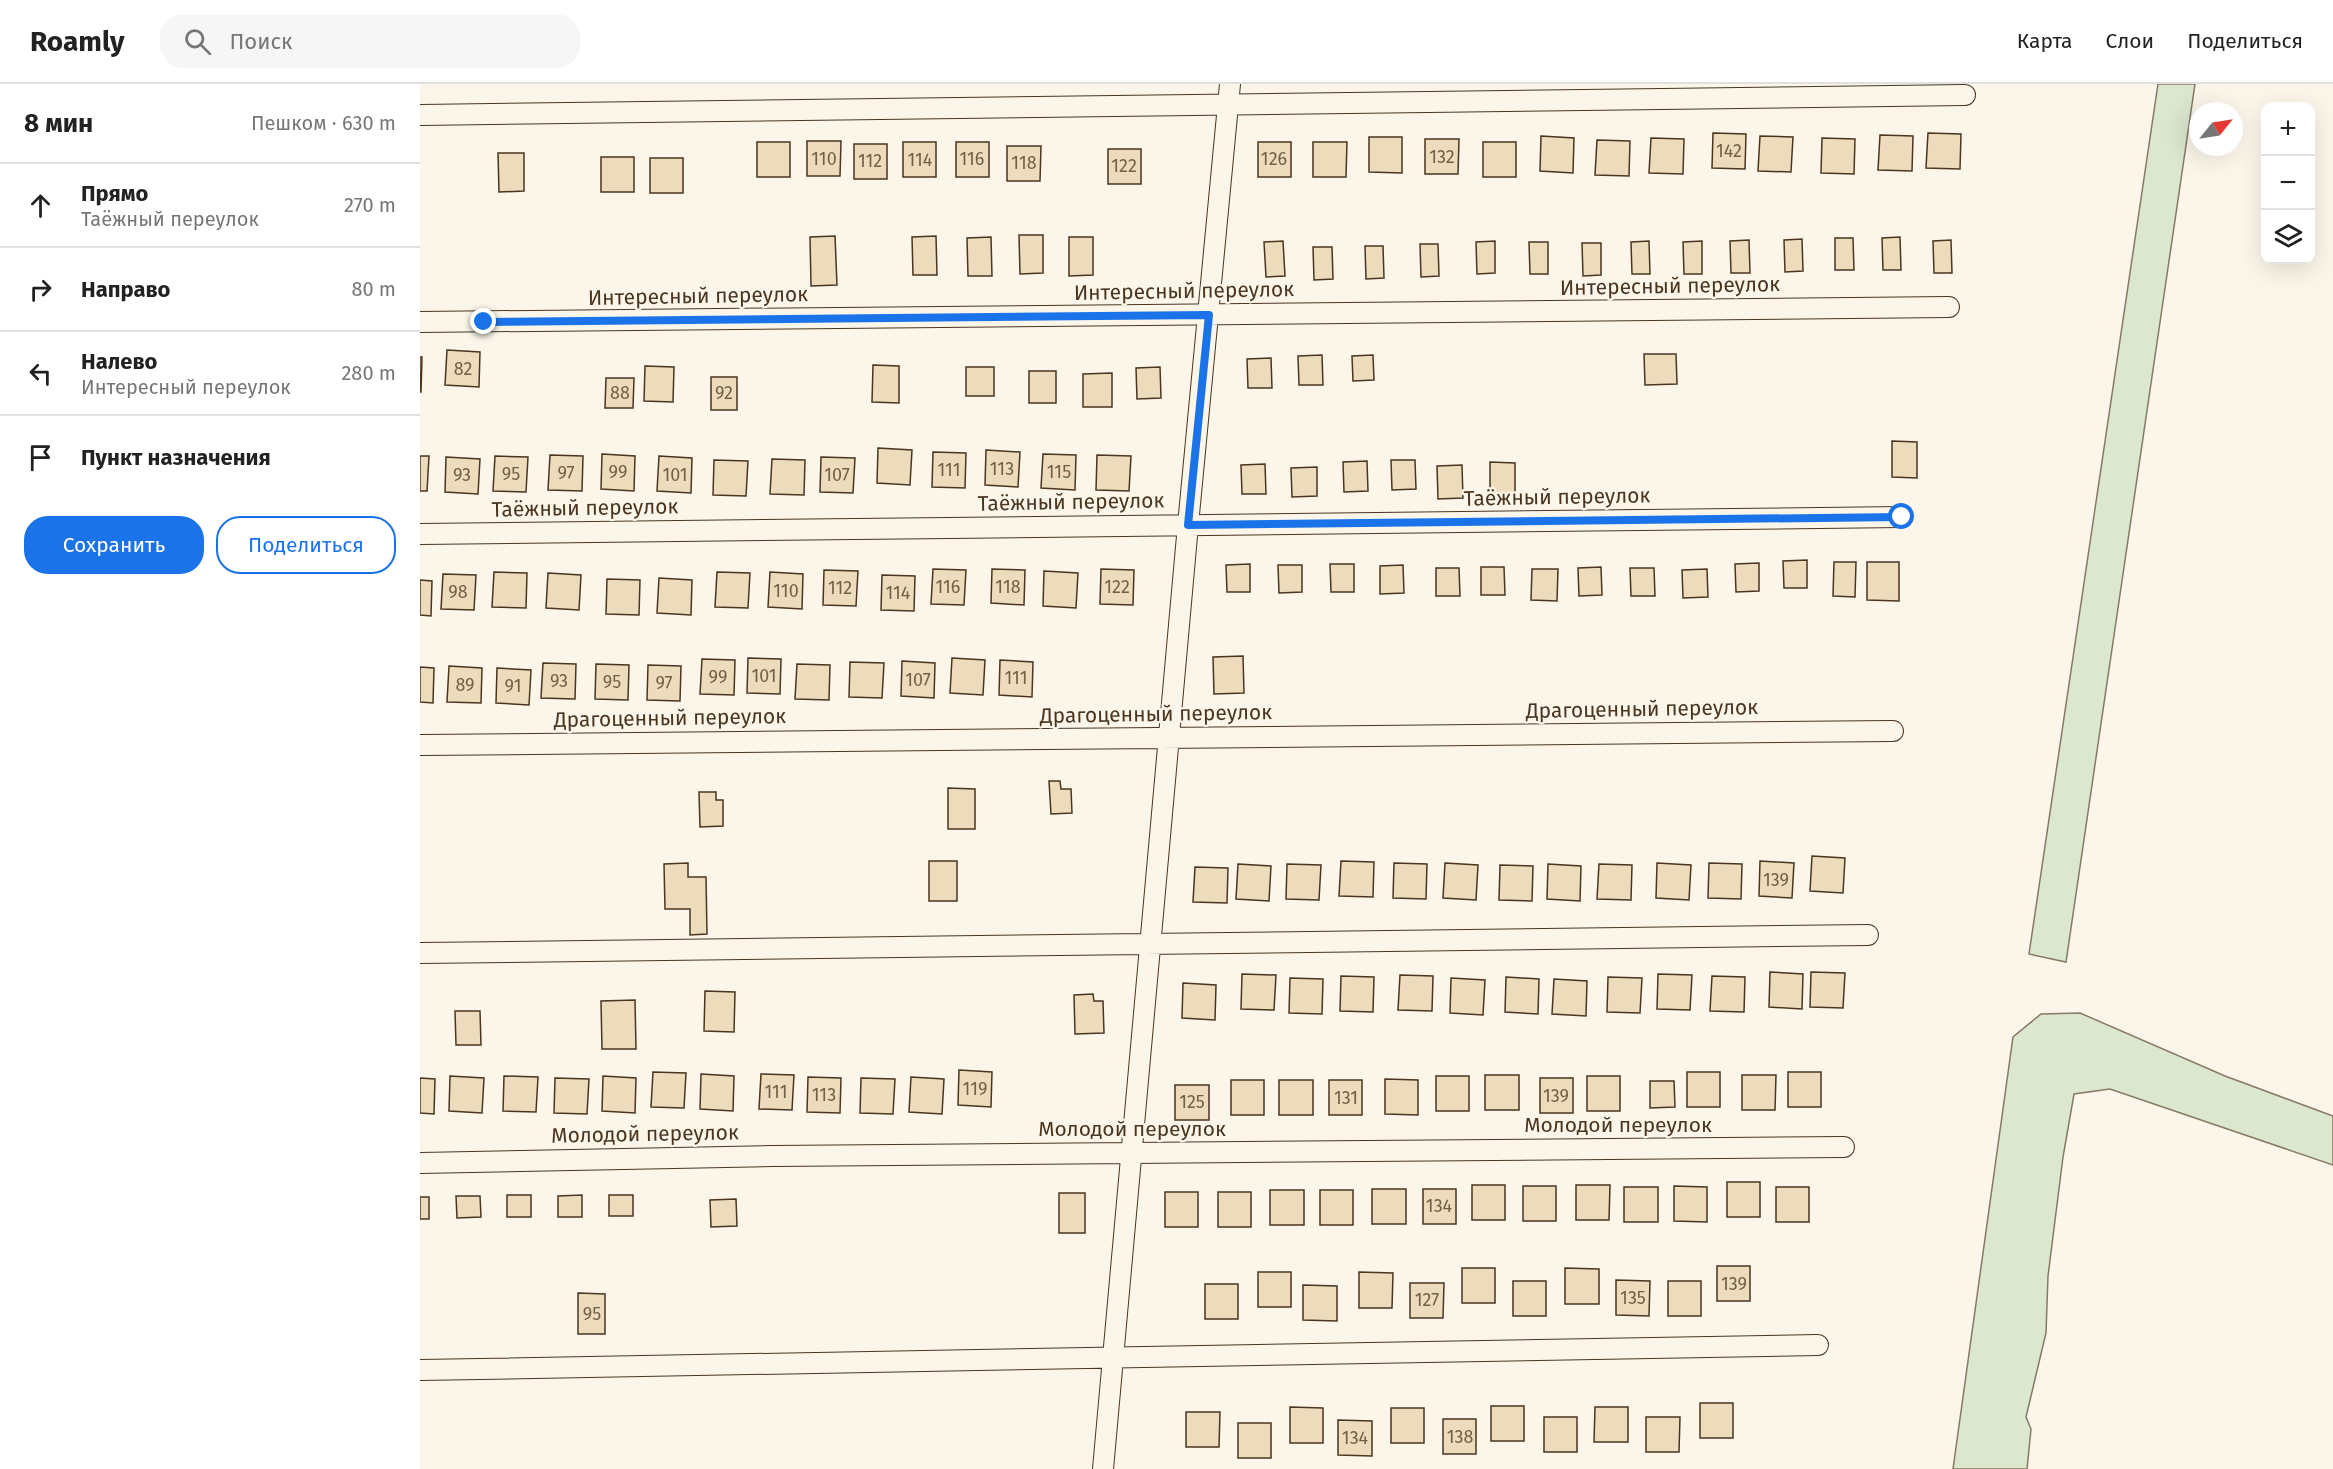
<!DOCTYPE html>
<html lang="ru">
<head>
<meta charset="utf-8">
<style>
  :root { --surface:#fff; --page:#f6f6f6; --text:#222; --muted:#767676; --line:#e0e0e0; --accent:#1a73e8 }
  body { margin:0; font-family:"Fira Sans",sans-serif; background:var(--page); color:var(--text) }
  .controls { position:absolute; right:18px; top:18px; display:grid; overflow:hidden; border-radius:12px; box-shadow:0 6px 24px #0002 }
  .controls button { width:54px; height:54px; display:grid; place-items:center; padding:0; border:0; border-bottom:2px solid var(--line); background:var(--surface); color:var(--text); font:30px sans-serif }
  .compass { position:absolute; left:1769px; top:18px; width:54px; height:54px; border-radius:50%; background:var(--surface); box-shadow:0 6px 24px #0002; rotate:60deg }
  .stop { position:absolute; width:18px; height:18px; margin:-14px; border:4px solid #1a73e8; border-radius:50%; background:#fff }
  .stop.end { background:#1a73e8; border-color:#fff; box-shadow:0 2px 6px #0008 }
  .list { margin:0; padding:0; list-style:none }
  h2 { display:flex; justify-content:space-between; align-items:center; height:78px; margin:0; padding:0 24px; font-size:26px }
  h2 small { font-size:20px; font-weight:400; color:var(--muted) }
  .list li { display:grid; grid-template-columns:39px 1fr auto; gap:18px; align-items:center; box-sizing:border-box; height:84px; padding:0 24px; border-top:2px solid var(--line) }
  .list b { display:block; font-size:22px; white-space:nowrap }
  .list p { margin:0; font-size:20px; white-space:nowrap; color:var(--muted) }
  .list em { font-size:20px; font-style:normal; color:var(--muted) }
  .actions { display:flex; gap:12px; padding:18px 24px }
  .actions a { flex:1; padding:14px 0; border:2px solid var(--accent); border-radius:24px; text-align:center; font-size:21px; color:var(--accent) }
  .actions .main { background:var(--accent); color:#fff }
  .icon { flex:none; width:33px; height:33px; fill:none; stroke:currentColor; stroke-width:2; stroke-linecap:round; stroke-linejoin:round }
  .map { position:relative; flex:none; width:1913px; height:1385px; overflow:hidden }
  header { display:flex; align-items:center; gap:36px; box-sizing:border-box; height:84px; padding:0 30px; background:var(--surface); border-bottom:2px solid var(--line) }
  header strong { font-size:28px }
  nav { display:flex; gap:33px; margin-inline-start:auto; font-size:21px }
  .search { width:420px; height:54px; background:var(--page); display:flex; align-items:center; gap:15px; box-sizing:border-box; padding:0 21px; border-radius:24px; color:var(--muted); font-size:22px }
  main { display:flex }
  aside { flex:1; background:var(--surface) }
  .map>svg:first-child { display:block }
  .green { fill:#dce7d0; stroke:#887966; stroke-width:1.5 }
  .building { fill:#ecdcbc; stroke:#4a3520; stroke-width:1.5 }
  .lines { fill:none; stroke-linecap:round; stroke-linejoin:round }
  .minor-casing { stroke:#4a3520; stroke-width:22 }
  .minor { stroke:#fbf6e9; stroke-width:20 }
  .route { stroke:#1a73e8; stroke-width:8 }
  .labels { text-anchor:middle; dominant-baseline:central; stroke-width:4.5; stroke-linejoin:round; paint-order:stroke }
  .number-label { font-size:18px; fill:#725f47 }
  .street-label { font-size:21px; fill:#4a3520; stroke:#fbf6e9 }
</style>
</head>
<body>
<header>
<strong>Roamly</strong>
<div class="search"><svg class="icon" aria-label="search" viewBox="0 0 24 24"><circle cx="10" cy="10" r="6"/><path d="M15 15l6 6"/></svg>Поиск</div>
<nav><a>Карта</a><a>Слои</a><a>Поделиться</a></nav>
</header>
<main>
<aside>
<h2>8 мин<small>Пешком · 630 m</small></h2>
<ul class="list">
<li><svg class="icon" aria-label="ahead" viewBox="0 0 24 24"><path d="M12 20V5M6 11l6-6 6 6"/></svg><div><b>Прямо</b><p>Таёжный переулок</p></div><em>270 m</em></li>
<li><svg class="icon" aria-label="right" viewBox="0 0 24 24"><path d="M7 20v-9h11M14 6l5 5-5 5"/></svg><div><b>Направо</b></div><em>80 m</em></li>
<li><svg class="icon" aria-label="left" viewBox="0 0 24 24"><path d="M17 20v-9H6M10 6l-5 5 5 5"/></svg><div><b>Налево</b><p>Интересный переулок</p></div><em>280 m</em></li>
<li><svg class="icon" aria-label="arrive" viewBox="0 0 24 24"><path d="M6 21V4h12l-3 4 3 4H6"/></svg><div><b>Пункт назначения</b></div></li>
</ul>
<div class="actions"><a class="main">Сохранить</a><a>Поделиться</a></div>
</aside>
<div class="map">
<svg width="1913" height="1385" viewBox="0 0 1913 1385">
  <rect width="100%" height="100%" fill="#fbf6e9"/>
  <path class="green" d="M1738 0H1775L1646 878 1609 870Z
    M1660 929 1805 992 1913 1032V1081L1690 1005 1654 1010 1643 1073 1628 1192 1626 1249 1606 1333 1611 1345 1607 1385H1533L1593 953 1621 930Z"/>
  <path class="building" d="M1293 49 1326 50 1325 85 1292 84Z
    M1508 49 1541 50 1540 85 1506 84Z
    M1460 51 1493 52 1492 87 1458 86Z
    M1121 52 1154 54 1153 89 1120 87Z
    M1340 52 1373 53 1371 88 1338 87Z
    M949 53H982V89L949 88Z
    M1231 54 1264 55 1263 90 1229 89Z
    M1402 54 1435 55 1434 90 1401 89Z
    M1005 55H1039L1038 90H1005Z
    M1177 56 1210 57 1209 92 1175 91Z
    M387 57H421L420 92H387Z
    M337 58H370V93H337Z
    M483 58H516V93H483Z
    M536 58H569V93H536Z
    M838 58H871V93H838Z
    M893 58H927L926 93H893Z
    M1063 58H1096V93H1063Z
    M434 60H467V95H434Z
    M587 62H621L620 97H587Z
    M688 65H721V100H688Z
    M78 69H104V107L79 108Z
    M181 73H214V108H181Z
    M230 74H263V109H230Z
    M599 151H623V189L600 190Z
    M415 152 417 201 391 202 390 153Z
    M516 152 517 191H493L492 153Z
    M571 153 572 192H548L547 154Z
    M649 153H673V191L649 192Z
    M1480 153 1481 186H1463L1462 154Z
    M1415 154H1433L1434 186H1415Z
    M1382 155 1383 187 1365 188 1364 156Z
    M1329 156 1330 189H1311L1310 157Z
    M1531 156 1532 189H1514L1513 157Z
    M863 157 865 192 846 193 844 158Z
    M1075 157V189L1057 190 1056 158Z
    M1229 157 1230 190H1212L1211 158Z
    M1282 157V190H1264L1263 158Z
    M1109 158H1128V190H1110Z
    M1162 159H1181V191L1163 192Z
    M1000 160H1018L1019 192 1001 193Z
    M945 162H963L964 194 946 195Z
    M893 163H912L913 195 894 196Z
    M27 266 60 268 59 303 25 301Z
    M1224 270H1256L1257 300 1225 301Z
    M902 271 903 301H879L878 272Z
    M953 271 954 296 933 297 932 272Z
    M0 273H2L1 308H0Z
    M851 274 852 304H828L827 275Z
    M453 281 479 282V319L452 318Z
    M225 282 254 283 253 318 224 317Z
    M546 283H574V312H546Z
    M740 283 741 314 717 315 716 284Z
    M609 287H636V319H609Z
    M692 289V323H663V290Z
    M291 293H317V326H291Z
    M186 294H214L213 324H185Z
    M1472 357 1497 358V394L1472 393Z
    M458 364 492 366 490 401 457 399Z
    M566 366 600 368 598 403 565 401Z
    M513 368 546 369 545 404 512 403Z
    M182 370 215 372 214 407 181 405Z
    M623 370 656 371 655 406 621 404Z
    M130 371 163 372 162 407 128 406Z
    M677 371 711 372 709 407 676 406Z
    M0 372H9L7 407H0Z
    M75 372 108 373 106 408 73 407Z
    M239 372 272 374 271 409 237 407Z
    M26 373 60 375 58 410 25 408Z
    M401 373 435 374 433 409 400 408Z
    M352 375 385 376 384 411 350 410Z
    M294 376 328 377 326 412 293 411Z
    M971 376H995L996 405 972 406Z
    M947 377 948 407 924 408 923 378Z
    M1070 378 1095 379V410L1070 409Z
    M845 380 846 410H822L821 381Z
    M1042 381 1043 414 1018 415 1017 382Z
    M897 383V412L872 413 871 384Z
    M1387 476V504H1364L1363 477Z
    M1414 478H1436L1435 513 1413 512Z
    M1447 478H1479V517L1447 516Z
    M1339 479V507L1316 508 1315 480Z
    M830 480V508H807L806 481Z
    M910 480H934V508H911Z
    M858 481H882V508L859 509Z
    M983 481 984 509 960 510V482Z
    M1061 483H1084L1085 511H1061Z
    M1181 483 1182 511 1159 512 1158 484Z
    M1016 484H1039L1040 512H1016Z
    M1210 484H1234L1235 512H1211Z
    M513 485 546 486 544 521 511 520Z
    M572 485 605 486 604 521 571 519Z
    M681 485 714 486 713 521 680 520Z
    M1112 485H1138L1137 517 1111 516Z
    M1287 485 1288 513 1263 514 1262 486Z
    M404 486 438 487 436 522 403 521Z
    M624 487 658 489 656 524 623 522Z
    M74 488 107 489 106 524 72 523Z
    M297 488 330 489 328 524 295 523Z
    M350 488 383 490 382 525 348 523Z
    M128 489 161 491 159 526 126 524Z
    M23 490 56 491 54 526 21 525Z
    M462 491 495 492 494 527 461 526Z
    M239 494 272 496 271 531 237 529Z
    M187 495 220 496 219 531 186 530Z
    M0 496 12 497 11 532 0 531Z
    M823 572 824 609 794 610 793 573Z
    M328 574 361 575 360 610 327 609Z
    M532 574 565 576 563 611 530 609Z
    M282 575 315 576 314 611 280 610Z
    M580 576 613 578 612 613 579 611Z
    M482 577 515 579 514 614 481 612Z
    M430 578 464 579 462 614 429 613Z
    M123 579 156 580 155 615 121 614Z
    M176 580 209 581 208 616 175 615Z
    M377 580 410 581 409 616 375 615Z
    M228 581 261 582 260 617 227 616Z
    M29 582 62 584 61 619 27 618Z
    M0 583 14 584 13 619 0 618Z
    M77 584 111 586 109 621 76 619Z
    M629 697H640L641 705H651L652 729 631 730Z
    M528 704 555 705V745H528Z
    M279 708H296V716H303V742L280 743Z
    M1392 772 1425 774 1423 809 1390 807Z
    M509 777H537V817H509Z
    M921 777 954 778 953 813 919 812Z
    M1340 777 1374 779 1372 814 1339 812Z
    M268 779V793H286L287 850 270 851V825H245L244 780Z
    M974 779 1007 780 1006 815 973 814Z
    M1025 779 1058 781 1056 816 1023 814Z
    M1237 779 1271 781 1269 816 1236 814Z
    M1289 779 1322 780 1321 815 1288 814Z
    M818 780 851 782 849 817 816 815Z
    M867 780 901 781 899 816 866 815Z
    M1128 780 1161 782 1160 817 1127 815Z
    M1179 780 1212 781 1211 816 1177 815Z
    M1080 781 1113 782 1112 817 1079 816Z
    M775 783 808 784 807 819 773 818Z
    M1350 888 1383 890 1382 925 1349 923Z
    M1391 888 1425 889 1423 924 1390 923Z
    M822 890 856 891 854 926 821 925Z
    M1238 890 1272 891 1270 926 1237 925Z
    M980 891 1013 892 1012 927 978 926Z
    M921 892 954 893 953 928 920 927Z
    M1292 892 1325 893 1324 928 1290 927Z
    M1086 893 1119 895 1118 930 1085 928Z
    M1188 893 1222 894 1220 929 1187 928Z
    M870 894 903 895 902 930 869 929Z
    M1031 894 1065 896 1063 931 1030 929Z
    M1134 895 1167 897 1166 932 1132 930Z
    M763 899 796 901 795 936 762 934Z
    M285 907 315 908 314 948 284 947Z
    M673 910 674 917H683L684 949 655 950 654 911Z
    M215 916 216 965H182L181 917Z
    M35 927H60L61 961H36Z
    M539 986 572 988 571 1023 538 1021Z
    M233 988 266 989 264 1024 231 1023Z
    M1267 988H1300V1023H1267Z
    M1368 988H1401V1023H1368Z
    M281 990 314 992 313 1027 280 1025Z
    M341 990 374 991 372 1026 339 1025Z
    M1065 991H1099V1026H1065Z
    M1322 991H1356L1355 1026H1322Z
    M30 992 64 994 62 1029 29 1027Z
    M84 992 118 993 116 1028 83 1027Z
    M183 992 216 994 215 1029 182 1027Z
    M1016 992H1049V1027H1016Z
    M1167 992H1200V1027H1167Z
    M388 993 421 994 420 1029 387 1028Z
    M491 993 524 995 522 1030 489 1028Z
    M0 994 15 995 14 1030 0 1029Z
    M135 994 169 995 167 1030 134 1029Z
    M441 994 475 995 473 1030 440 1029Z
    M1120 994H1153V1029H1120Z
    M965 995 998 996V1031L965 1030Z
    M811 996H844V1031H811Z
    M859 996H893V1031H859Z
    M909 996H942V1031H909Z
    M1230 997H1254L1255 1023 1230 1024Z
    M755 1001H789V1036H755Z
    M1307 1098H1340V1133H1307Z
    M1052 1101H1085V1136H1052Z
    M1156 1101H1190L1189 1136H1156Z
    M1103 1102H1136V1137H1103Z
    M1254 1102 1287 1103V1138L1254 1137Z
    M1204 1103H1238V1138H1204Z
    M1356 1103H1389V1138H1356Z
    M952 1105H986V1140H952Z
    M1003 1105H1036V1140H1003Z
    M850 1106H884V1141H850Z
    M900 1106H933V1141H900Z
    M745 1108H778V1143H745Z
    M798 1108H831V1143H798Z
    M639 1109H665V1149H639Z
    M87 1111H111V1133H87Z
    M162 1111V1133H138V1112Z
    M189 1111H213V1132H189Z
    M36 1112H60L61 1133 37 1134Z
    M0 1113H9V1135H0Z
    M316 1115 317 1142 291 1143 290 1116Z
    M1297 1182H1330V1217H1297Z
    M1042 1184H1075V1219H1042Z
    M1145 1184 1179 1185V1220H1145Z
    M838 1188H871V1223H838Z
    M939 1188 973 1189 972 1224H939Z
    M1196 1196 1230 1197 1229 1232 1196 1231Z
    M1093 1197H1126V1232H1093Z
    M1248 1197H1281V1232H1248Z
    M990 1199H1024L1023 1234H990Z
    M785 1200H818V1235H785Z
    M883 1201 917 1202V1237L883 1236Z
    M158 1209 185 1210V1250H158Z
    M1280 1319H1313V1354H1280Z
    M1071 1322H1104V1357H1071Z
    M870 1323 903 1324V1359H870Z
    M1175 1323H1208V1358H1174Z
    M971 1324H1004V1359H971Z
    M766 1328H800L799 1363H766Z
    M1124 1333H1157V1368H1124Z
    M1226 1333H1260L1259 1368H1226Z
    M1023 1335H1056V1370H1023Z
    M918 1336 952 1337V1372L918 1371Z
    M818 1339H851V1374H818Z"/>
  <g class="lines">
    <g class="minor-casing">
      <path id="minor" d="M0 31 1545 11
        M0 238 1529 223
        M0 450 1482 433
        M0 661 1473 647
        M0 869 1448 851
        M0 1079 352 1072 1424 1063
        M0 1286 1398 1261
        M683 1385 768 441 810 0"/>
    </g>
    <use href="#minor" class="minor"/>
  </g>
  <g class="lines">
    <path class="route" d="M64 238 789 231 768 441 1482 433"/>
  </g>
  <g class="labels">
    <g class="number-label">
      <text x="1309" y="67">142</text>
      <text x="1022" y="73">132</text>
      <text x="404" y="75">110</text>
      <text x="552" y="75">116</text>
      <text x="854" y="75">126</text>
      <text x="500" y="76">114</text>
      <text x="450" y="77">112</text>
      <text x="604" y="79">118</text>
      <text x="704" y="82">122</text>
      <text x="43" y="285">82</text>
      <text x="200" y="309">88</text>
      <text x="304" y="309">92</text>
      <text x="582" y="385">113</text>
      <text x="529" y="386">111</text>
      <text x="198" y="388">99</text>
      <text x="639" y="388">115</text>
      <text x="146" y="389">97</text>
      <text x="91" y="390">95</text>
      <text x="42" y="391">93</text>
      <text x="255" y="391">101</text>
      <text x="417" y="391">107</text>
      <text x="528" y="503">116</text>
      <text x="588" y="503">118</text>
      <text x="697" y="503">122</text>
      <text x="420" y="504">112</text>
      <text x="366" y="507">110</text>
      <text x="38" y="508">98</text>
      <text x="478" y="509">114</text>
      <text x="344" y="592">101</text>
      <text x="298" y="593">99</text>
      <text x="596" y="594">111</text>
      <text x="498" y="596">107</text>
      <text x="139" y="597">93</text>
      <text x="192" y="598">95</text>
      <text x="244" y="599">97</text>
      <text x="45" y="601">89</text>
      <text x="93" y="602">91</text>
      <text x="1356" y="796">139</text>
      <text x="555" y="1005">119</text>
      <text x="356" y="1008">111</text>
      <text x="404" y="1011">113</text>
      <text x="1136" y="1012">139</text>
      <text x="926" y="1014">131</text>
      <text x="772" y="1018">125</text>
      <text x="1019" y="1122">134</text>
      <text x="1314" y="1200">139</text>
      <text x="1213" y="1214">135</text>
      <text x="1007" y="1216">127</text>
      <text x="172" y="1230">95</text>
      <text x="1040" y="1353">138</text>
      <text x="935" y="1354">134</text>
    </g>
    <g class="street-label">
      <text transform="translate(1250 202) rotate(-1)">Интересный переулок</text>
      <text transform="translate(764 207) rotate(-1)">Интересный переулок</text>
      <text transform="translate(278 212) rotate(-1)">Интересный переулок</text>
      <text transform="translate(1137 413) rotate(-1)">Таёжный переулок</text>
      <text transform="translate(651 418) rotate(-1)">Таёжный переулок</text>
      <text transform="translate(165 424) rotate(-1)">Таёжный переулок</text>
      <text transform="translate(1222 625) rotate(-1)">Драгоценный переулок</text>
      <text transform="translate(736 630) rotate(-1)">Драгоценный переулок</text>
      <text transform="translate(250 634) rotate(-1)">Драгоценный переулок</text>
      <text x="1198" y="1041">Молодой переулок</text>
      <text x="712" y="1045">Молодой переулок</text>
      <text transform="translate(225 1050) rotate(-1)">Молодой переулок</text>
    </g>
  </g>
</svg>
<div class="controls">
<button>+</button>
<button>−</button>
<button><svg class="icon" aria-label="layers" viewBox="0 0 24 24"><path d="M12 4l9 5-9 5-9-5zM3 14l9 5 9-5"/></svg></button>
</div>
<svg class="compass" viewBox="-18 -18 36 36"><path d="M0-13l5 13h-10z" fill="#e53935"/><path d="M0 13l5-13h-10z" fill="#767676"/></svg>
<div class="stop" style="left:1482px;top:433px"></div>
<div class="stop end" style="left:64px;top:238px"></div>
</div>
</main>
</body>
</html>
